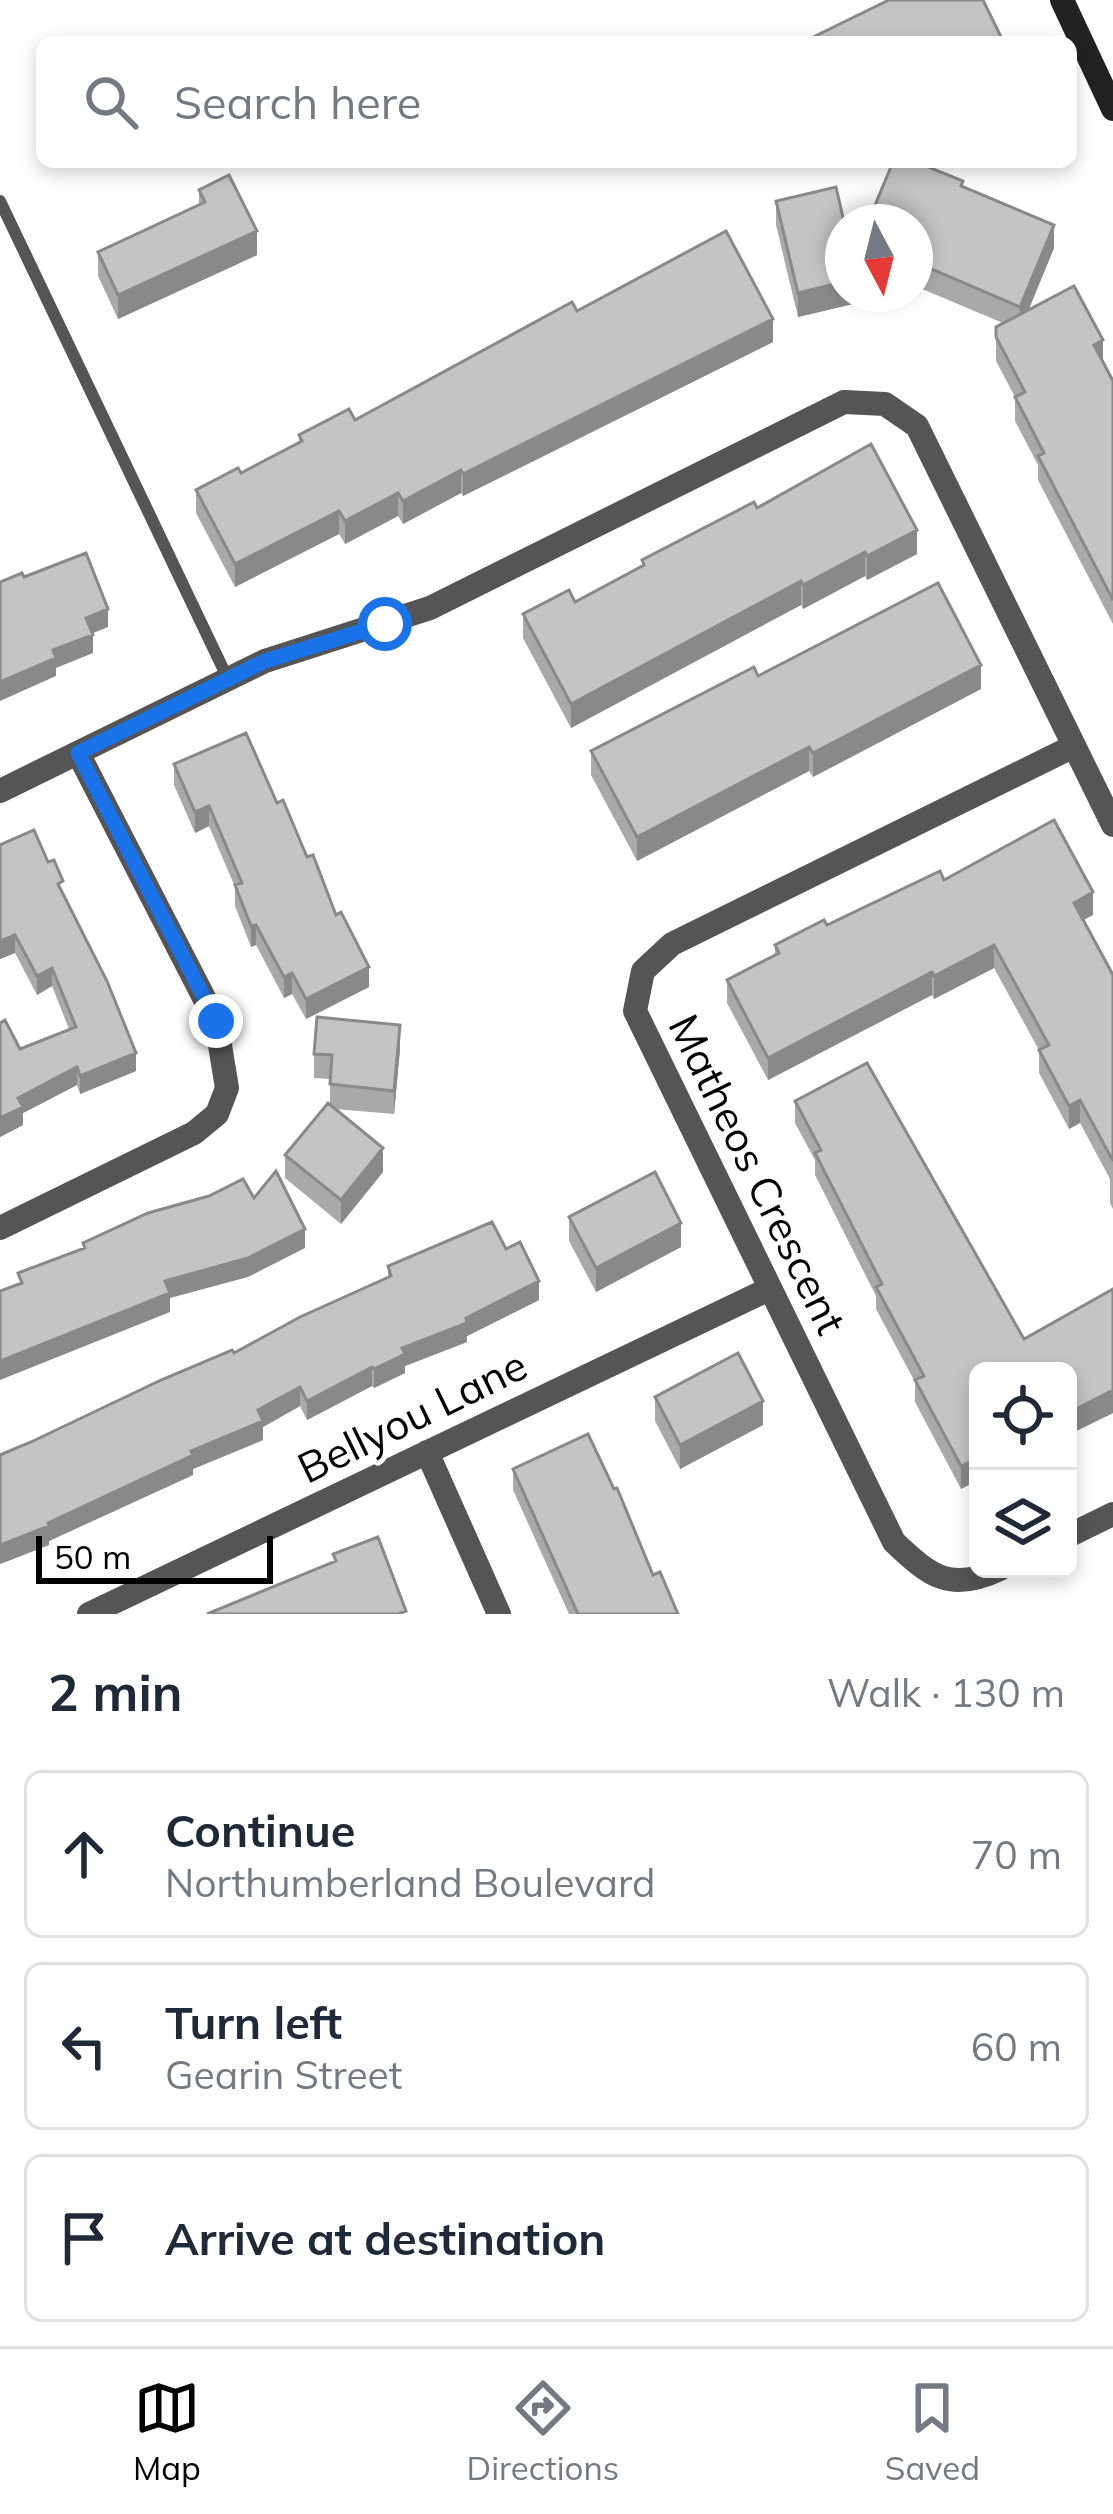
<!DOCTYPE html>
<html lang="en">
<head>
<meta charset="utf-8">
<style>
  :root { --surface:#fff; --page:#f6f6f7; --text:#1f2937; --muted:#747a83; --line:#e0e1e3; --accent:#000 }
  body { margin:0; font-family:Mulish,sans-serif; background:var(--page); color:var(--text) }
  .controls { position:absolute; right:36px; bottom:36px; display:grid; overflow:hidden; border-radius:18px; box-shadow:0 6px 18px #0003 }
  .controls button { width:108px; height:108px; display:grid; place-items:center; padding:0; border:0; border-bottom:3px solid var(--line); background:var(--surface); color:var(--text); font:60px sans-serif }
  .compass { position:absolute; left:825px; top:204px; width:108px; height:108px; border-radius:50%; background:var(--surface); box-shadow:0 6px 18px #0003; rotate:173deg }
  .scale { position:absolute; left:36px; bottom:30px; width:237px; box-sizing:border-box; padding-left:12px; border:6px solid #000; border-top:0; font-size:33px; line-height:42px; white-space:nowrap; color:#000; -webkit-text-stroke:9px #fff; paint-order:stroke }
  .stop { position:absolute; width:36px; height:36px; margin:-27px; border:9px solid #1a73e8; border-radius:50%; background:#fff }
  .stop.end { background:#1a73e8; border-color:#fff; box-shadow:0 3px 12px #0008 }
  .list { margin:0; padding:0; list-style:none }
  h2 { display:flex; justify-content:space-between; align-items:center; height:156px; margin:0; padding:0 48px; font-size:51px }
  h2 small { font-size:39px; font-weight:400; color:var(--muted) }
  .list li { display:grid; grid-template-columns:78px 1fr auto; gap:36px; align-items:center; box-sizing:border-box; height:168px; margin:0 24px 24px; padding:0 24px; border:3px solid var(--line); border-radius:18px }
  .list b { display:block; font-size:45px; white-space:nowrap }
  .list p { margin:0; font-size:39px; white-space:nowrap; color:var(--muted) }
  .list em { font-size:39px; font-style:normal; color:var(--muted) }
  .icon { flex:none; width:66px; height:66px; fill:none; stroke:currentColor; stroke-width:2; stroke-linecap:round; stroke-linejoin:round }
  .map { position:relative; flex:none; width:1113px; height:1614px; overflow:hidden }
  .search { position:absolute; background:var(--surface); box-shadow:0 6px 18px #0003; left:36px; right:36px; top:36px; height:132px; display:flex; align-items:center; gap:30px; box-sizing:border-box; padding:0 42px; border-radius:18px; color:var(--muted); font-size:45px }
  .sheet { height:732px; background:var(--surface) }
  nav { display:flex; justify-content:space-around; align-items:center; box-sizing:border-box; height:168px; border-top:3px solid var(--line); background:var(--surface); font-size:33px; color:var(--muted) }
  nav a { display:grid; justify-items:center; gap:6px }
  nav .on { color:var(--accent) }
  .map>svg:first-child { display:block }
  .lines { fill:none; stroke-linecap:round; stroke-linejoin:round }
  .lane { stroke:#555; stroke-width:12 }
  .street { stroke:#555; stroke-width:24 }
  .secondary { stroke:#222; stroke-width:24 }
  .wall { fill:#a9a9a9 }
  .shaded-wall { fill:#898989 }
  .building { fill:#c4c4c4; stroke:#898989; stroke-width:3 }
  .route { stroke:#1a73e8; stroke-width:15 }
  .labels { text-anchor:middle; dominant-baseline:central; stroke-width:10; stroke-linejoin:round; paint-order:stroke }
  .street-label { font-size:42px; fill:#000; stroke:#fff }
</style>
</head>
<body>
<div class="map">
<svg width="1113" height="1614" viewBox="0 0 1113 1614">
  <rect width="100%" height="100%" fill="#fff"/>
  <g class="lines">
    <path class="lane" d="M0 201 228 679"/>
    <path class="street" d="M0 791 265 661 430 608 844 402 885 404 917 426 1113 825
      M0 1228 194 1133 217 1114 227 1088 216 1021 78 753
      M427 1452 499 1614
      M1068 1536 1113 1514
      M1000 1569C950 1593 930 1576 894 1542L635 1011 643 971 672 944 1074 746
      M89 1614 769 1289"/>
    <path class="secondary" d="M1062 0 1113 109"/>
  </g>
  <path class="wall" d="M963 187 1054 248 1028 310 1103 362 1113 381V624L1038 480V465L1015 421V397L996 361V327L1003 323 915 286V222Z
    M199 190 257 255 118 319 98 276V252L199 205Z
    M776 201 857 294V303L798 317 776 225Z
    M577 311 773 342 463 496 461 493 403 524 398 516 345 544 339 534 235 587 196 513V490L241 473 299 442V435L355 420Z
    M757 508 917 554 867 580 865 576 803 609 801 605 571 728 523 638V614L575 602 642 566V560Z
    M758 676 981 689 813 777 809 771 637 861 591 775V751Z
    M174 764 277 803 336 915 369 987 306 1019 292 994 284 998 256 945 251 947 235 906V887L209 826 195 833 174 785Z
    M0 845 63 895 136 1071 80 1094 77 1085 23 1113V1125L0 1137V1023L20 1049 69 1029 52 986 37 995 15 953 0 959Z
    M944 880 1093 915 1083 920 1113 975V1209L1110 1203V1179L1080 1123 1069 1129 1039 1073V1050L994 968 934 999 932 995 768 1080 727 1003V980L775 955V945Z
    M400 1049 394 1114 335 1109 383 1172 341 1224 285 1178V1155L330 1105V1079L314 1078V1054Z
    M795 1101 1024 1339 1113 1289V1413L1068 1435 978 1371V1480L961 1489 915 1402V1382L876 1309V1296L815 1175V1160L795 1123Z
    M569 1217 681 1247 596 1292 569 1241Z
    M506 1249 539 1300 467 1336V1342L405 1366V1373L374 1388 372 1386 307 1420 300 1406 263 1427V1440L193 1469V1475L49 1541V1545L0 1564 234 1353 388 1277V1266Z
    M655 1397 763 1425 680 1469 655 1421Z
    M513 1469 678 1614H569L513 1490Z"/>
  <path class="shaded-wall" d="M1054 225V248L1020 331V307Z
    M257 231V255L118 319V295Z
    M843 282V294H857V303L798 317V293Z
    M773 319V342L463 496V474Z
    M1103 340V364L1094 345Z
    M461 470V493L403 524V501Z
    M398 493V516L345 544V521Z
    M339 511V534L235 587V564Z
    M917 530V554L867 580V556Z
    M865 552V576L803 609V585Z
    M801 581V605L571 728V704Z
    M108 609V627L86 636V618Z
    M93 635V653L56 668V676L0 701V682L53 650Z
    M981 665V689L813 777V753Z
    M809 747V771L637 861V837Z
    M209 806V826L195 833V812Z
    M1093 892V915L1074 925V903Z
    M256 925V945L251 947V926Z
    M15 935V953L0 959V941Z
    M994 945V968L934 999V976Z
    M369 967V987L306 1019V999Z
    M52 968V986L37 995V976Z
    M932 972V995L768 1080V1058Z
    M292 973V994L284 998V977Z
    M400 1025V1049L394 1114V1091Z
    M136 1053V1071L80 1094V1076Z
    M77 1067V1085L23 1113V1125L0 1137V1118L18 1098Z
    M1080 1100V1123L1069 1129V1106Z
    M383 1148V1172L341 1224V1200Z
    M681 1223V1247L596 1292V1268Z
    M305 1229V1248L248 1277 170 1298V1312L0 1380V1361L165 1281Z
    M539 1281V1300L467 1336V1342L405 1366V1373L374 1388V1369L402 1348Z
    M372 1367V1386L307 1420V1401Z
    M300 1387V1406L263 1427V1440L193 1469V1475L49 1541V1545L0 1564V1545L191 1451Z
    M1113 1390V1413L1068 1435V1413Z
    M763 1401V1425L680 1469V1445Z
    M978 1458V1480L961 1489V1466Z"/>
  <path class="building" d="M889 0H983L1002 39 997 42H803Z
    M893 162H916L963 181 961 186 1054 225 1020 307 915 262V222H868Z
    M229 175 257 231 118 295 98 252 205 202 199 190Z
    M836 187 844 222 843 282 798 293 776 201Z
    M726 231 773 319 463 474 461 470 403 501 398 493 345 521 339 511 235 564 196 490 238 468 241 473 302 441 299 435 349 409 355 420 572 302 577 311Z
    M1074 286 1103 340 1094 345 1113 381V600L1038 456 1044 453 1015 397 1025 392 996 337V327Z
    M871 444 917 530 867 556 865 552 803 585 801 581 571 704 523 614 569 590 575 602 644 565 642 560 754 502 757 508Z
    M86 553 108 609 86 618 93 635 53 650 56 658 0 682V582L22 573 24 577Z
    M938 583 981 665 813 753 809 747 637 837 591 751 754 667 758 676Z
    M246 733 277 803 283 800 307 857 313 855 336 915 341 912 369 967 306 999 292 973 284 977 256 925 251 926 235 885 242 883 209 806 195 812 174 764Z
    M1054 820 1093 892 1074 903 1113 975V1161L1080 1100 1069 1106 1039 1050 1049 1045 994 945 934 976 932 972 768 1058 727 980 779 953 775 945 824 920 827 925 940 871 944 880Z
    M34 830 48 862 54 860 63 881 58 884 107 981 136 1053 80 1076 77 1067 18 1098 23 1107 0 1118V1023L5 1020 20 1049 76 1027 52 968 37 976 15 935 0 941V845Z
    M317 1017 400 1025 394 1091 330 1084 332 1055 314 1054Z
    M867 1063 1024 1339 1113 1289V1390L1068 1413V1371H978V1458L961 1466 915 1380 924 1376 876 1287 882 1284 815 1153 821 1150 795 1101Z
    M328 1103 383 1148 341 1200 285 1155Z
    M276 1171 305 1229 248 1258 165 1281 170 1293 0 1361V1291L22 1283 18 1273 85 1248 83 1243 148 1213 209 1196 243 1179 254 1198Z
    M655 1172 681 1223 596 1268 569 1217Z
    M492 1222 506 1249 520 1242 539 1281 466 1318 467 1323 402 1348 405 1354 374 1369 372 1367 307 1401 300 1387 258 1410 263 1421 191 1451 193 1455 48 1523 49 1526 0 1545V1455L31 1442 161 1380 232 1350 234 1353 300 1317 391 1276 388 1266Z
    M738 1353 763 1401 680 1445 655 1397Z
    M588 1434 614 1489 617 1488 653 1575 660 1572 678 1614H578L513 1469Z
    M378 1537 406 1611 398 1614H207L336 1561 333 1554Z"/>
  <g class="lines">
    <path class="route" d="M216 1021 78 753 265 661 385 624"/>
  </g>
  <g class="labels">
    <g class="street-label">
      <text transform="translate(758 1174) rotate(64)">Matheos Crescent</text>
      <text transform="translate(412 1416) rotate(-26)">Bellyou Lane</text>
    </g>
  </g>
</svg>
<div class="controls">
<button><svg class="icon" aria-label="locate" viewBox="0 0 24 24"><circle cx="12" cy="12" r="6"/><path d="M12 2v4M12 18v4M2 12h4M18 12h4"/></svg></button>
<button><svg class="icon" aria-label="layers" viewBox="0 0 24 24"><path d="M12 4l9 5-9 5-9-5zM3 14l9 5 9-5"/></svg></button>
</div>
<svg class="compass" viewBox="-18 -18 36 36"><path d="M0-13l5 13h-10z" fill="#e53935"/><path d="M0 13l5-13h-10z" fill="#747a83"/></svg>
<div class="scale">50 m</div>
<div class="stop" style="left:385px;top:624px"></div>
<div class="stop end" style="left:216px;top:1021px"></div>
<div class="search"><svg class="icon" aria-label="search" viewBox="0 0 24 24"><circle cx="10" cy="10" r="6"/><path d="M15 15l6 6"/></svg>Search here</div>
</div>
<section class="sheet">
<h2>2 min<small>Walk · 130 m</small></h2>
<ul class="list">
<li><svg class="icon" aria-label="ahead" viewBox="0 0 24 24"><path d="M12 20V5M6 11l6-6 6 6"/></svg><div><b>Continue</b><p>Northumberland Boulevard</p></div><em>70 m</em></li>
<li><svg class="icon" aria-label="left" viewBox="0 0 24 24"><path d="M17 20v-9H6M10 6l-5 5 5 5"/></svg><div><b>Turn left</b><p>Gearin Street</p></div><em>60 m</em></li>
<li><svg class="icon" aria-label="arrive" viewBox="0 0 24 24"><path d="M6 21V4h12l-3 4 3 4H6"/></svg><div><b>Arrive at destination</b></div></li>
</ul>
</section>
<nav>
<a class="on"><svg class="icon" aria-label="map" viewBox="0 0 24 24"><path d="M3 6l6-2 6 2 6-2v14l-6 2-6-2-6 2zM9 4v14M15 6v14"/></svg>Map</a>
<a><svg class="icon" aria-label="directions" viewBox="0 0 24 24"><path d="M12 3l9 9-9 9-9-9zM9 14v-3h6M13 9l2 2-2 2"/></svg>Directions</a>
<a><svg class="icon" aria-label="saved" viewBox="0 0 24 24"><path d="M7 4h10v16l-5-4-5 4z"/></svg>Saved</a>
</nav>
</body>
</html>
